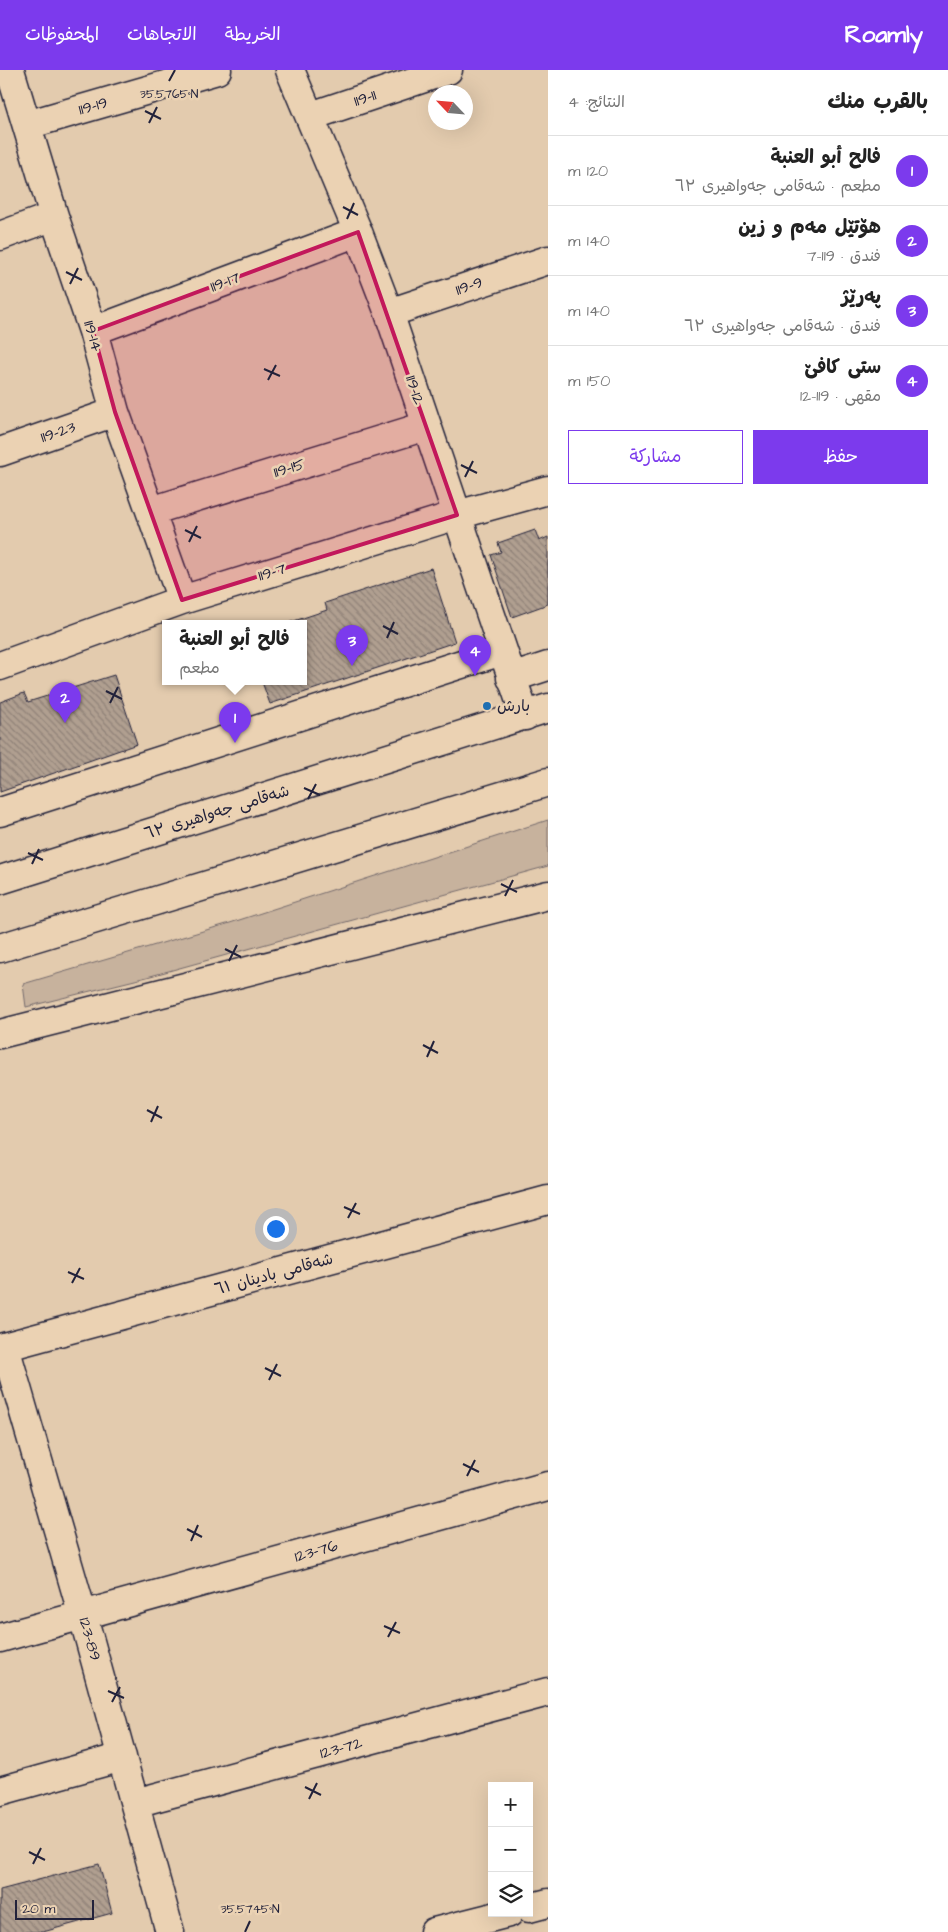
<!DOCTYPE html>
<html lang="ar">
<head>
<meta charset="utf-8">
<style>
  :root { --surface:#fff; --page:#f2f2f2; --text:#222; --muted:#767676; --line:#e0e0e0; --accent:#7c3aed }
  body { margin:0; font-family:"Architects Daughter","Playpen Sans Arabic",sans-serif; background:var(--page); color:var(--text); direction:rtl }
  .controls { position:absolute; right:15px; bottom:15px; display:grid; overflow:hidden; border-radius:0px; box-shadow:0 5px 20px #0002 }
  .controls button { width:45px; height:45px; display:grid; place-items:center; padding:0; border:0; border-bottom:1px solid var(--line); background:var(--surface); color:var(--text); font:25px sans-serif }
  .compass { position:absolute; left:428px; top:15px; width:45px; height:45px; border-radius:50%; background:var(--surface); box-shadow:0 5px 20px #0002; rotate:296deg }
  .scale { position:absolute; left:15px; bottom:12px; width:79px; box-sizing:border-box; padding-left:5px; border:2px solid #22223b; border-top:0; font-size:14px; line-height:18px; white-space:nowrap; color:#22223b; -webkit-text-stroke:4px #ebd2b3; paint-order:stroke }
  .you { position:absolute; left:275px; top:1158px; width:18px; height:18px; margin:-12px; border:4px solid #fff; border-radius:50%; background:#1a73e8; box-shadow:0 0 0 8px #1a73e833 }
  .badge { display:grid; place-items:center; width:32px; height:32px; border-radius:50%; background:var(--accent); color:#fff; font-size:16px; font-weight:700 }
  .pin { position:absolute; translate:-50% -41px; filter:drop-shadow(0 1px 2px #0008) }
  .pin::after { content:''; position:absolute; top:26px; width:18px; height:15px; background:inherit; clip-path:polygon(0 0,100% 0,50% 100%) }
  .popup { position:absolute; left:162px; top:550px; width:145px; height:65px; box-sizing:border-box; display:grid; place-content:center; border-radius:0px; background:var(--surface); filter:drop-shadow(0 1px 4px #0005); font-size:16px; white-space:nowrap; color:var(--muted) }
  .popup b { font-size:19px; color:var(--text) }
  .popup::after { content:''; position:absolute; left:50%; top:100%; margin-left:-10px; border:10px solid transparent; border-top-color:var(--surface) }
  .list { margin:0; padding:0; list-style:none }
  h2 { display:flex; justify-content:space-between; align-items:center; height:65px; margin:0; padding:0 20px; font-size:21px }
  h2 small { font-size:16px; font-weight:400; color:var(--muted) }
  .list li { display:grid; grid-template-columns:32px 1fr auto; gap:15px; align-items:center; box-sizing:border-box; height:70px; padding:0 20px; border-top:1px solid var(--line) }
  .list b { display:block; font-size:19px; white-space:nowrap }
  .list p { margin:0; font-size:16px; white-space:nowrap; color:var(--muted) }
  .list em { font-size:16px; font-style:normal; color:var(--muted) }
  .actions { display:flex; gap:10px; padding:15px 20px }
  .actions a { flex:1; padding:11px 0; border:1px solid var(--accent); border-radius:0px; text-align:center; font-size:18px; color:var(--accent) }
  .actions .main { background:var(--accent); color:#fff }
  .icon { flex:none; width:28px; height:28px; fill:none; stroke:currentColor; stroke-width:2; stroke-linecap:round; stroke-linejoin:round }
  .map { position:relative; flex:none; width:548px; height:1862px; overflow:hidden; direction:ltr }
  header { display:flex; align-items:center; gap:30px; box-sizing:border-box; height:70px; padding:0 25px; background:var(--accent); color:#fff }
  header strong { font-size:24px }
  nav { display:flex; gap:28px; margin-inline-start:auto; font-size:18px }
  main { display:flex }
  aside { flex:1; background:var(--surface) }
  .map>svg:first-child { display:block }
  .green { fill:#c7b29d; stroke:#746a6c }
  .building { fill:url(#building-back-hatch); stroke:#22223b }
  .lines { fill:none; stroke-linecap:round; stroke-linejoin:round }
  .minor-casing { stroke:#22223b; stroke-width:31 }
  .major-casing { stroke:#22223b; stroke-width:31 }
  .minor { stroke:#ebd2b3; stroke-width:28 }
  .major { stroke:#ebd2b3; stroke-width:28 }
  .marked { fill:#c2185b; fill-opacity:0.2; stroke:#c2185b; stroke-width:4; stroke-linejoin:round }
  .ticks { fill:none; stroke:#22223b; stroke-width:2 }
  .poi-dot { fill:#1f6fb2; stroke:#ebd2b3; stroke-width:2 }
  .labels { text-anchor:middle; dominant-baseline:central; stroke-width:5; stroke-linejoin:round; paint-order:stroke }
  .street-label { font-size:16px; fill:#22223b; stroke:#ebd2b3 }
  .poi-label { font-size:16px; fill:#22223b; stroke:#ebd2b3; text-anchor:start }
  .ticks-label { font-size:12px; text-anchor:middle; fill:#22223b; stroke:#ebd2b3; stroke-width:5; stroke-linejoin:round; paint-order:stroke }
</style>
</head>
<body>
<header>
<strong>Roamly</strong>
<nav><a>الخريطة</a><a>الاتجاهات</a><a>المحفوظات</a></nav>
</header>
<main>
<aside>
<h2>بالقرب منك<small>النتائج: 4</small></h2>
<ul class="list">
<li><span class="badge">1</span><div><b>فالح أبو العنبة</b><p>مطعم · شەقامی جەواهیری ٦٣</p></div><em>120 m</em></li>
<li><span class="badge">2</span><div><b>هۆتێل مەم و زین</b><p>فندق · 119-7</p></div><em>140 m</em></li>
<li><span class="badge">3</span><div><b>پەرێژ</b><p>فندق · شەقامی جەواهیری ٦٣</p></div><em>140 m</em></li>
<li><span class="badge">4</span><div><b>ستی کافێ</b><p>مقهى · 119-12</p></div><em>150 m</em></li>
</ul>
<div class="actions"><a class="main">حفظ</a><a>مشاركة</a></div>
</aside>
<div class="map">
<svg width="548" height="1862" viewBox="0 0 548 1862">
  <defs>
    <pattern id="building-back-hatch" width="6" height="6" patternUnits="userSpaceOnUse" patternTransform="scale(1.25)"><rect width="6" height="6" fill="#b09f90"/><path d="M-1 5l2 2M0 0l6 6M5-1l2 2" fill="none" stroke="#8f8177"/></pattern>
  </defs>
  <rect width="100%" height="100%" fill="#e3cbae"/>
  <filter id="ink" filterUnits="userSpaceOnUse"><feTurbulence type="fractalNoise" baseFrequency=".02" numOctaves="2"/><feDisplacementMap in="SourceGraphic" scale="10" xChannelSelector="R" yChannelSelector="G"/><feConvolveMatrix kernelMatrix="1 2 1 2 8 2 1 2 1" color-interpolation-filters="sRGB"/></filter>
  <g filter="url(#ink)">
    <path class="green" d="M548 750V796L147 907 26 937 23 914 230 853Z"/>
    <path class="building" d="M535 460 539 471 548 467V534L512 547 491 485 501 482 498 473Z
      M431 498 455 572 270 634 262 612H304V554H285L327 540 325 533Z
      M114 605 137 674 0 722V632L24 623 28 632Z
      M99 1794 112 1843 43 1862H0V1820Z"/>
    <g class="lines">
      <g class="minor-casing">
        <path id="minor" d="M10 0 54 146 93 261 115 342 182 530
          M290 0 358 162 389 243 525 646
          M311 46 448 0
          M27 55 217 0
          M0 166 54 146
          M389 243 548 190
          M93 261 358 162
          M0 382 115 342
          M151 441 426 356
          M0 596 182 530 457 445 548 420
          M511 608 548 596
          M0 742 502 581
          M0 964 548 825
          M5 1277 83 1546 170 1862
          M0 1278 548 1130
          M0 1568 548 1416
          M0 1721 122 1687
          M135 1733 548 1622
          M529 1838 548 1833
          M434 1862 509 1843"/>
      </g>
      <g class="major-casing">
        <path id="major" d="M0 810 548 638
          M0 878 548 712"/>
      </g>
      <use href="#minor" class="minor"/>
      <use href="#major" class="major"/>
    </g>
  </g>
  <path class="marked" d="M358 162 457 445 182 530 115 342 93 261Z"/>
  <path class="ticks" d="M169 11 175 0M145 41 161 49M149 53 157 37M343 137 358 145M347 149 354 133M66 202 82 210M70 214 78 198M264 299 280 306M268 310 276 295M461 395 477 403M465 407 473 391M185 460 201 468M189 472 197 456M383 556 398 564M387 568 394 552M106 621 122 629M110 633 118 617M304 718 320 725M308 729 316 714M28 783 43 790M32 794 39 779M501 814 517 822M505 826 513 810M225 879 241 887M229 891 237 875M423 975 438 983M427 987 434 971M147 1040 162 1048M151 1052 158 1036M344 1137 360 1144M348 1148 356 1133M68 1202 84 1209M72 1213 80 1198M265 1298 281 1306M269 1310 277 1294M463 1394 479 1402M467 1406 475 1390M187 1459 202 1467M191 1471 198 1455M384 1556 400 1563M388 1567 396 1552M108 1621 124 1628M112 1632 120 1617M305 1717 321 1725M309 1729 317 1713M29 1782 45 1790M33 1794 41 1778M245 1862 250 1851"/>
  <circle class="poi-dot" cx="487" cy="636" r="5"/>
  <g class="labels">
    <g class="street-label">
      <text transform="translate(365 28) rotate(-19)">119-11</text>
      <text transform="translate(93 36) rotate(-16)">119-19</text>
      <text transform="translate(225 212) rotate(-21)">119-17</text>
      <text transform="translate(469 216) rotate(-19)">119-9</text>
      <text transform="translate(93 266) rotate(73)">119-14</text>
      <text transform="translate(415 320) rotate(72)">119-12</text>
      <text transform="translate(58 362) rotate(-19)">119-23</text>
      <text transform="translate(289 398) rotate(-17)">119-15</text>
      <text transform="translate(272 502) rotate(-17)">119-7</text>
      <text transform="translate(217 742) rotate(-17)">شەقامی جەواهیری ٦٣</text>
      <text transform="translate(274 1204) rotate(-15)">شەقامی بادینان ٦١</text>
      <text transform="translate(316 1481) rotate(-16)">123-76</text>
      <text transform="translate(90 1569) rotate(74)">123-89</text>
      <text transform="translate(341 1678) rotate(-15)">123-72</text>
    </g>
    <g class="poi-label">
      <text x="497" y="636">بارش</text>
    </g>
  </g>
  <g class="ticks-label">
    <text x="169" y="28">35.5765°N</text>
    <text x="250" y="1843">35.5745°N</text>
  </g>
</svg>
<div class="controls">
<button>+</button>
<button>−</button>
<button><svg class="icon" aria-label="layers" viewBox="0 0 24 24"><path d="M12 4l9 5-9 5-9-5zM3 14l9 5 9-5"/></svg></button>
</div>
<svg class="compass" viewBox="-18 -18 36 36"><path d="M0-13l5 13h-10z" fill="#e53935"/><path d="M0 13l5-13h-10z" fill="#767676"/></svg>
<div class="scale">20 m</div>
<div class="you"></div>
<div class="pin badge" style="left:235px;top:673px">1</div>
<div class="popup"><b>فالح أبو العنبة</b>مطعم</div>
<div class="pin badge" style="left:65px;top:653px">2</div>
<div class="pin badge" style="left:352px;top:596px">3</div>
<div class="pin badge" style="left:475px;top:606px">4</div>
</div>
</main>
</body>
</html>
